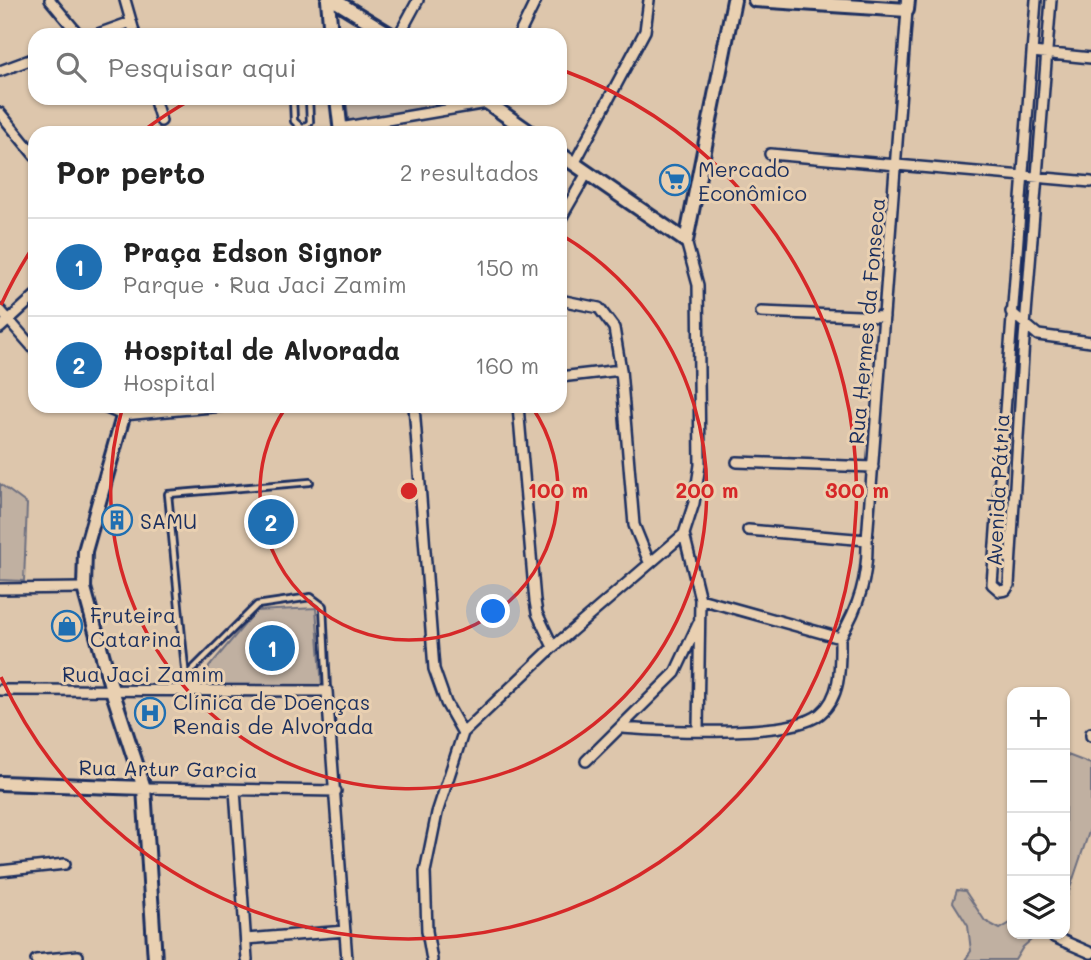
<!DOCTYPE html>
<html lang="pt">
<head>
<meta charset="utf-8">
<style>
  :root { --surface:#fff; --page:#f2f2f2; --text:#222; --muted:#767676; --line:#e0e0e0; --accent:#1f6fb2 }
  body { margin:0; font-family:Mali,sans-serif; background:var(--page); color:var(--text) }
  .controls { position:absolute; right:21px; bottom:21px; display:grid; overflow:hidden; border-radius:14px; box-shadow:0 2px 5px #0004 }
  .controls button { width:63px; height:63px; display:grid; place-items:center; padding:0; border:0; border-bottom:2px solid var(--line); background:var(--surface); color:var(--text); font:35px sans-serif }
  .you { position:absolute; left:494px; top:612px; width:24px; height:24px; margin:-18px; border:5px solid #fff; border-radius:50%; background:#1a73e8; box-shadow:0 0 0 10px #1a73e833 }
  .badge { display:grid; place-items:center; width:46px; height:46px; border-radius:50%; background:var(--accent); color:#fff; font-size:23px; font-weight:700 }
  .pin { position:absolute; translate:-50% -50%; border:4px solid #fff; box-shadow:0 2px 7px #0006 }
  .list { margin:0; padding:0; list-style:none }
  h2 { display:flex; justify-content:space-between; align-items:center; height:91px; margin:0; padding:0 28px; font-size:30px }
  h2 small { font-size:23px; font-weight:400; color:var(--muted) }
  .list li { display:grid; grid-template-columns:46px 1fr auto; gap:21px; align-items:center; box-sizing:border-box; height:98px; padding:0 28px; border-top:2px solid var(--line) }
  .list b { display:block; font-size:26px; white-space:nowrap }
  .list p { margin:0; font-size:23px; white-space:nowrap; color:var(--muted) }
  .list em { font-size:23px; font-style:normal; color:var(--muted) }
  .icon { flex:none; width:38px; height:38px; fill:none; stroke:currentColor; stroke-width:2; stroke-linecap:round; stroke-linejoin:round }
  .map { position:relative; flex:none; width:1091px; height:960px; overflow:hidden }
  .search { position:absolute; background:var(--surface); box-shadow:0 2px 5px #0004; left:28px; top:28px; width:539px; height:77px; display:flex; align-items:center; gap:18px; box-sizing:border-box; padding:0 24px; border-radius:21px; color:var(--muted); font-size:26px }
  .panel { position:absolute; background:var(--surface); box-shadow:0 2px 5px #0004; left:28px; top:126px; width:539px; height:287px; border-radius:21px }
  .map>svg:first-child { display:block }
  .green { fill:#c0b0a1; stroke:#6e7080; stroke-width:2 }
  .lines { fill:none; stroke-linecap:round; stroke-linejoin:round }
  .lane-casing { stroke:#1b2f5e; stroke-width:10 }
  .street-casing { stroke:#1b2f5e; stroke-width:14 }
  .secondary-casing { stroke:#1b2f5e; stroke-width:18 }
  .lane { stroke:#e9d0b1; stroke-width:4.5 }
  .street { stroke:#e9d0b1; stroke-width:9 }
  .secondary { stroke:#e9d0b1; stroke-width:12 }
  .ring { fill:none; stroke:#d62828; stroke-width:3.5 }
  .labels { text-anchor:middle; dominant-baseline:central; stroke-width:6; stroke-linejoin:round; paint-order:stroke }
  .poi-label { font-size:21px; fill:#1b2f5e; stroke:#e9d0b1; text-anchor:start }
  .street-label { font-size:21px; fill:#1b2f5e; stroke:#e9d0b1 }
  .centre { fill:#d62828; stroke:#e9d0b1; stroke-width:3.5 }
  .ring-label { font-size:21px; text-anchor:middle; font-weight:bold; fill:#d62828; stroke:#e9d0b1; stroke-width:6; stroke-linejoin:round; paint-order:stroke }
</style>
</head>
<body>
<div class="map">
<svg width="1091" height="960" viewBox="0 0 1091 960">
  <rect width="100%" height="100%" fill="#ddc6ac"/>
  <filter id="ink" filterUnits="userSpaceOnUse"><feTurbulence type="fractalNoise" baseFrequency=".0143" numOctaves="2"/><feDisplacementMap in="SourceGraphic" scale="14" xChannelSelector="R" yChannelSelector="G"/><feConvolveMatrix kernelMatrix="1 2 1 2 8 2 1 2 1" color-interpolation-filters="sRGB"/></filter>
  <g filter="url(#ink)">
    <path class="green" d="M346 98H464L349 125Z
      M0 484 27 504 24 581 0 580Z
      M316 608 322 688 193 686 256 611Z
      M1065 754 1091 764V826L1065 903Z
      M957 890 965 891 985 921 1000 929 1012 922V934H1038L1023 947 1015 960H965L971 951 968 926 953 902Z"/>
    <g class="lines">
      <g class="lane-casing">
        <path id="lane" d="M293 98 294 121 303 129 310 122 309 98
          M185 677 257 605 311 597 323 606 327 690
          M187 689 168 494 310 482"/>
      </g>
      <g class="street-casing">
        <path id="street" d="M50 0 79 35
          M125 0 135 35
          M1036 0 992 584 1000 591 1006 590 1009 585 1024 339 1051 0
          M95 35 131 22
          M399 35 418 0
          M519 35 536 0
          M1032 52 1091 58
          M0 71 35 58
          M154 98 161 121
          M0 113 35 156
          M340 128 487 103 489 100
          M770 154 1091 182
          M574 164 645 31 649 0
          M560 220 587 173
          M686 241 698 285 700 465 694 503 684 534 700 599 698 729
          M560 300 599 308 614 328 621 370 634 525 649 562
          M0 310 35 350
          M761 312 884 317
          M1011 312 1038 335 1091 342
          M0 328 35 296
          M560 377 621 370
          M102 406 123 415 223 406
          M414 406 434 669 446 703 463 733
          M518 406 535 601 537 613 553 647
          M737 462 873 467
          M748 530 867 540
          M0 589 84 588
          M840 638C859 606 868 578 867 540L907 10
          M0 690 327 691 347 960
          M622 728C662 731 791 738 820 714 842 696 840 664 840 638L700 599
          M1091 733V736
          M586 761 675 673 698 624
          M144 788 336 791
          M235 790 247 960
          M0 871 65 864
          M1054 937 1091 953
          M246 939 345 931
          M36 960 78 956
          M432 960 427 931 425 872 437 813 463 733 553 647 684 534"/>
      </g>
      <g class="secondary-casing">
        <path id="secondary" d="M328 0 331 35
          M334 0 391 35
          M755 0 907 10 908 0
          M337 98 341 133
          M481 98 531 133
          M560 154 686 241 734 0
          M126 406 85 551 84 588 112 690 144 788 155 960
          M0 783 144 788"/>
      </g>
      <use href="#lane" class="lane"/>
      <use href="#street" class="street"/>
      <use href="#secondary" class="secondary"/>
    </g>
  </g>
  <g class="ring">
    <path d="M532 407A149 149 0 1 1 286 407"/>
    <path d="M560 234A298 298 0 1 1 123 406"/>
    <path d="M1 305A448 448 0 0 1 33 247M143 131A448 448 0 0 1 192 99M562 70A448 448 0 1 1 1 677"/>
  </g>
  <defs>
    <g id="supermarket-ring" transform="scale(1.575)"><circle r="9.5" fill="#e9d0b1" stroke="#1f6fb2" stroke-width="1.5"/><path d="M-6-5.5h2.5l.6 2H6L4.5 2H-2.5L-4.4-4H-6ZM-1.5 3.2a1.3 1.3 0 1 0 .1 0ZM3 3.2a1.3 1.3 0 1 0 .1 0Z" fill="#1f6fb2"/></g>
    <g id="building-ring" transform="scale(1.575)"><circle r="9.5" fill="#e9d0b1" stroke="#1f6fb2" stroke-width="1.5"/><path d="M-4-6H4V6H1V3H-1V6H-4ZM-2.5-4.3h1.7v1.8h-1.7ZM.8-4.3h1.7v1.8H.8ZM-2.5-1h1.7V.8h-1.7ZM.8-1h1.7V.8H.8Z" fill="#1f6fb2"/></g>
    <g id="shop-ring" transform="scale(1.575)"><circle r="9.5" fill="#e9d0b1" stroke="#1f6fb2" stroke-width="1.5"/><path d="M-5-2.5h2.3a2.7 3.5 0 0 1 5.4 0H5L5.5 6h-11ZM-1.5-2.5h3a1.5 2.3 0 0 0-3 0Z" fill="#1f6fb2"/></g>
    <g id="hospital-ring" transform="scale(1.575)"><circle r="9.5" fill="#e9d0b1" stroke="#1f6fb2" stroke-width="1.5"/><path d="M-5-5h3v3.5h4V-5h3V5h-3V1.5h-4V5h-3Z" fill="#1f6fb2"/></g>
  </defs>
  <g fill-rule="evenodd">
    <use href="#supermarket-ring" x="675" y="180"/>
    <use href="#building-ring" x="117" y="520"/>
    <use href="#shop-ring" x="67" y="626"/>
    <use href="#hospital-ring" x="150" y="713"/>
  </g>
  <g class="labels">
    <g class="poi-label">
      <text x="698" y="168">Mercado<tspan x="698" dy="24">Econômico</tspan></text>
      <text x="140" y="520">SAMU</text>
      <text x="90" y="614">Fruteira<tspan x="90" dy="24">Catarina</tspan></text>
      <text x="173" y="701">Clínica de Doenças<tspan x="173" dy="24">Renais de Alvorada</tspan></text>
    </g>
    <g class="street-label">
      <text transform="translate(866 321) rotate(-85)">Rua Hermes da Fonseca</text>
      <text transform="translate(997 490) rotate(-87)">Avenida Pátria</text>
      <text x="143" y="673">Rua Jaci Zamim</text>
      <text transform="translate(168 768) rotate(1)">Rua Artur Garcia</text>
    </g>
  </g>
  <circle cx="409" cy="491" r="10" class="centre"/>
  <g class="ring-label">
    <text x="558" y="498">100 m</text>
    <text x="707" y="498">200 m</text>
    <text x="857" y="498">300 m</text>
  </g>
</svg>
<div class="controls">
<button>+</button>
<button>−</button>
<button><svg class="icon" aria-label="locate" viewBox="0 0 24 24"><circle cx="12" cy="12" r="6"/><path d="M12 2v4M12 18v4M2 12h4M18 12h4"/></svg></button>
<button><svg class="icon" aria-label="layers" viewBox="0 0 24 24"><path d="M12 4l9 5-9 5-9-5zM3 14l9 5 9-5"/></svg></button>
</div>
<div class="you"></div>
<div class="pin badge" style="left:272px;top:648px">1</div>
<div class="pin badge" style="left:271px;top:522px">2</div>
<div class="search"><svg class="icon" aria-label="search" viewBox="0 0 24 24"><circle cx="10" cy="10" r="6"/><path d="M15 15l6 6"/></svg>Pesquisar aqui</div>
<section class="panel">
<h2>Por perto<small>2 resultados</small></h2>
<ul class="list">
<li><span class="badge">1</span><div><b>Praça Edson Signor</b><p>Parque · Rua Jaci Zamim</p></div><em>150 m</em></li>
<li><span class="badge">2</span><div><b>Hospital de Alvorada</b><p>Hospital</p></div><em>160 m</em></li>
</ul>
</section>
</div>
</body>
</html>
